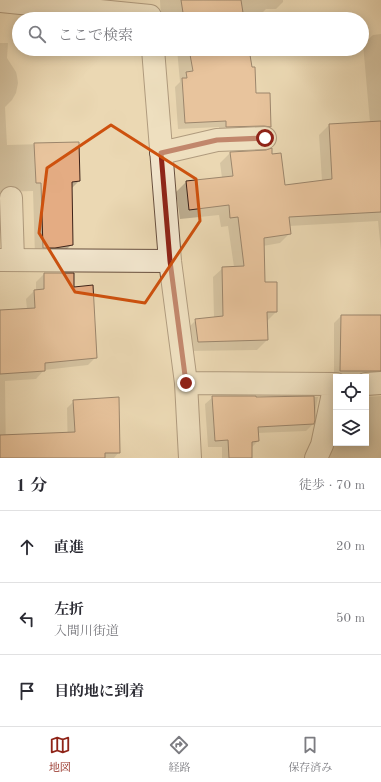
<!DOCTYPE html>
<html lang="ja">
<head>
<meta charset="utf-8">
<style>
  :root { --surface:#fff; --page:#f7f7f7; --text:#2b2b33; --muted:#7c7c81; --line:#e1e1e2; --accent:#8f2418 }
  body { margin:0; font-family:"Old Standard TT","Noto Serif JP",serif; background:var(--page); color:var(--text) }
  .controls { position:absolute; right:12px; bottom:12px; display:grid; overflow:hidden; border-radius:0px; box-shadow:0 2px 10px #0003 }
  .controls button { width:36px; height:36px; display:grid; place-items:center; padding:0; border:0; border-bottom:1px solid var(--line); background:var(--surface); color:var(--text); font:20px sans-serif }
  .stop { position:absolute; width:12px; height:12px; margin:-9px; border:3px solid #8f2418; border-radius:50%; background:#fff }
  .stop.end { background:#8f2418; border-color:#fff; box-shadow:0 1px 4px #0008 }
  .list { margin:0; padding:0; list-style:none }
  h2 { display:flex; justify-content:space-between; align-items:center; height:52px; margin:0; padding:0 16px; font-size:17px }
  h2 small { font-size:13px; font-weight:400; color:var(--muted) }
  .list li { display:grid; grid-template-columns:26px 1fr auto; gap:12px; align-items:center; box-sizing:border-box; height:72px; padding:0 16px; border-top:1px solid var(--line) }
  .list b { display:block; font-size:15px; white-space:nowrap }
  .list p { margin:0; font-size:13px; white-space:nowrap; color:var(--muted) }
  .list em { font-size:13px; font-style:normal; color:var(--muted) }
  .icon { flex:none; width:22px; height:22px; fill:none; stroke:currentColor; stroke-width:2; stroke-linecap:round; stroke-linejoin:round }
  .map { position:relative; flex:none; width:381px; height:458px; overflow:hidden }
  .search { position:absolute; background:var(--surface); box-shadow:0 2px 10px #0003; left:12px; right:12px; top:12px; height:44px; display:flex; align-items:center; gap:10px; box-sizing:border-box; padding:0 14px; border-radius:22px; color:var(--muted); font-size:15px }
  .sheet { height:268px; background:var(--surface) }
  nav { display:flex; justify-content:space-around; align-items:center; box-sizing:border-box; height:56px; border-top:1px solid var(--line); background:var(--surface); font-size:11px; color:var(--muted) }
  nav a { display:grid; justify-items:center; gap:2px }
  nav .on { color:var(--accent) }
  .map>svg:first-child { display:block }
  .shadow { fill:#0003 }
  .building { fill:#e4ac83; stroke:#3d2218 }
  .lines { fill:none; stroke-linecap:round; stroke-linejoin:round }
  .minor-casing { stroke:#68503f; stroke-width:24 }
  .minor { stroke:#f2e6ce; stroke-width:22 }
  .route { stroke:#8f2418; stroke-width:5 }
  .marked { fill:none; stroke:#ce510e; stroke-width:3; stroke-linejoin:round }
</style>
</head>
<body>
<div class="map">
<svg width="381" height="458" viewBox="0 0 381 458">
  <rect width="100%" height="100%" fill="#ebd8b3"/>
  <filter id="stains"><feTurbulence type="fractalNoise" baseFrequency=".005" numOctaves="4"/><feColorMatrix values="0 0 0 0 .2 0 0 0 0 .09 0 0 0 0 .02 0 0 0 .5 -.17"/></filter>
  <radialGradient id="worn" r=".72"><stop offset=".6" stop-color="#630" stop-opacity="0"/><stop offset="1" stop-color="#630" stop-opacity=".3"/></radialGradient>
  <path class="shadow" d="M160 0H283V2L276 9H266L261 14H242L243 19H161Z
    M381 34V251L378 221 289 226 290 233 280 243 263 246 264 283 276 312 266 322 267 340 257 350 188 351 186 330 196 320 214 318 213 277 223 268 234 267 228 226 221 227 219 215 180 219 176 192 186 182 222 178 220 163 230 153 266 151 271 155 284 186 322 181 319 135 329 125 370 123 363 44 373 35Z
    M0 43H8L7 58 16 72 17 76 18 83 16 93 12 100 5 107 7 145 78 143 79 181 71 189 72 244 64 252 35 256 33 191 0 192Z
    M177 49H248L255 94 270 127 263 134H220L219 127 178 129 175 87 180 82Z
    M44 274 73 288 96 357 88 365 44 370 36 379 5 381 6 457 4 458H0V311L27 309 26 299 34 291H36V282Z
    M341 316H381V380L366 377H336L334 380V323Z
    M381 396V458H329V448L336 418V443H366V397Z
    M213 397 255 398 318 397 313 424 306 431 257 433 258 441 251 448V458H222V447H208L205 404Z
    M74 401 119 452 114 458H68L67 408Z"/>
  <path class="building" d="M181 0H241L244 19H184Z
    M189 49H249L252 67H255L256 93H270L271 127 264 126 226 127V121L185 123 182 78H187L186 72 193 71Z
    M381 121V212L289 217 291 234 264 238 265 282H277V312H267L268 340 198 342 195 319 223 316 222 267 244 266 238 217 230 218 229 205 189 210 186 181 233 176 230 152 266 150 272 148V154L281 153 285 185 332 179 329 124Z
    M79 142 80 181 72 182 73 245 55 248H43L41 183H36L34 143Z
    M44 273H74V287L93 285 97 358 45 363V371L0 374V310L35 308 34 290 44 289Z
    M341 315H381V371H340Z
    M212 396H256V397L314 396 315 420 314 424 258 427 259 441 252 442V458H229L228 440 215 441Z
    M119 397 120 453H105V458H0V435L75 432 73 400Z"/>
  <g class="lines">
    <g class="minor-casing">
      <path id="minor" d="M0 1 150 16
        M153 49 170 261 186 383 190 458
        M161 153 217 140 265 138
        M11 198 13 260
        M0 260 170 261
        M186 383 336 384
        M366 384 381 383
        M316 458 322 445 335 384"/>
    </g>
    <use href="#minor" class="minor"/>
  </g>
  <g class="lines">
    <path class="route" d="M186 383 170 261 161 153 217 140 265 138"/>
  </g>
  <path d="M0 0H381V458H0ZM111 125 196 179 200 221 145 303 75 292 39 233 47 168Z" fill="#ebd8b3" fill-opacity=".55" fill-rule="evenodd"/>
  <path class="marked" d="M111 125 196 179 200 221 145 303 75 292 39 233 47 168Z"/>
  <rect width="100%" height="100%" filter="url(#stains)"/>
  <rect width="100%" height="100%" fill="url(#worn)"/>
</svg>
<div class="controls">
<button><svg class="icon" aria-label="locate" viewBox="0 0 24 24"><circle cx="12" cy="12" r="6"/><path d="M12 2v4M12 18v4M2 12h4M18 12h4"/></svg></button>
<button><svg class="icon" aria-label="layers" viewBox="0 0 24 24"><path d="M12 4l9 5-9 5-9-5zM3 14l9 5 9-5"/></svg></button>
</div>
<div class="stop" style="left:265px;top:138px"></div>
<div class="stop end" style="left:186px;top:383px"></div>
<div class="search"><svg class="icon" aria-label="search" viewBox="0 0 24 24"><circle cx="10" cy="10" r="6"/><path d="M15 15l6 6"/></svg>ここで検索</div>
</div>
<section class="sheet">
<h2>1 分<small>徒歩 · 70 m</small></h2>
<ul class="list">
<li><svg class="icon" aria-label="ahead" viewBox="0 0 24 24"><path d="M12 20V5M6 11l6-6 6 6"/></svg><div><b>直進</b></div><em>20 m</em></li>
<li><svg class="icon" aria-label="left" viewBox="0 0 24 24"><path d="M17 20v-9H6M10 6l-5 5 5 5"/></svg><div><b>左折</b><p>入間川街道</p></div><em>50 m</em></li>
<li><svg class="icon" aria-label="arrive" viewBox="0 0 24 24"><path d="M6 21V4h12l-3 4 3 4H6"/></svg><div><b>目的地に到着</b></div></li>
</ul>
</section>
<nav>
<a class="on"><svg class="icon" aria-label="map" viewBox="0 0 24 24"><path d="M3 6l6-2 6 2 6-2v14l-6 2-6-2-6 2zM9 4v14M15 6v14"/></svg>地図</a>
<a><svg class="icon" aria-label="directions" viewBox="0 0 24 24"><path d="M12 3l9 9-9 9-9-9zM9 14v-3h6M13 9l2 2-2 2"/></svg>経路</a>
<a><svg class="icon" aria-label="saved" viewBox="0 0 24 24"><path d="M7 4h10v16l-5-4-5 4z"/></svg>保存済み</a>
</nav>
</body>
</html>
